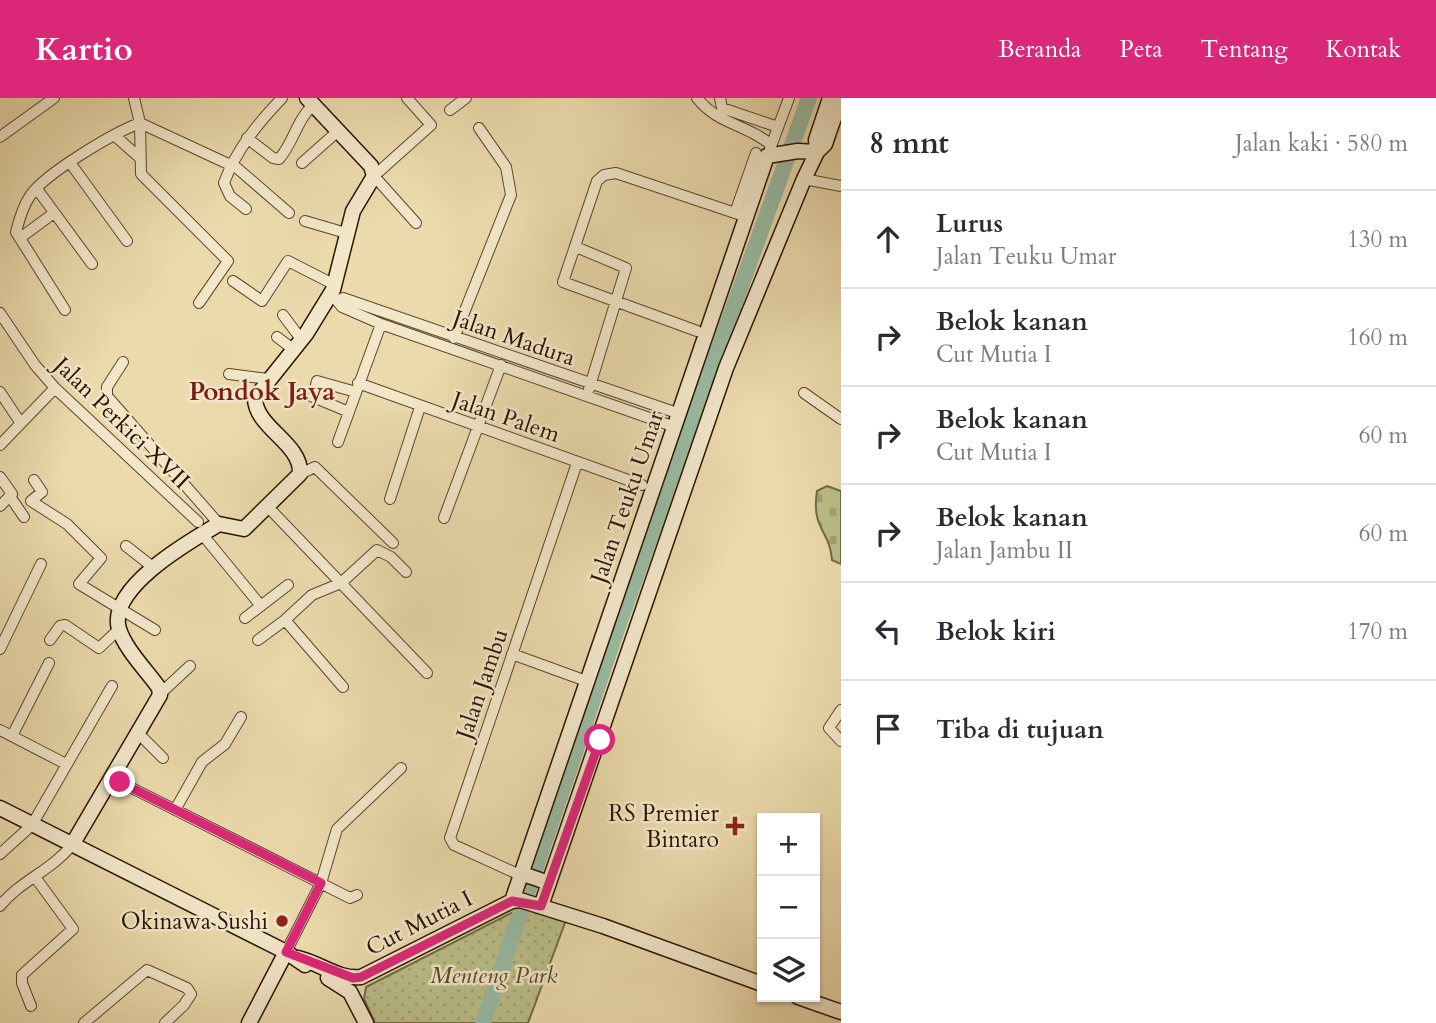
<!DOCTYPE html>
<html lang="id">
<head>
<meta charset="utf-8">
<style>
  :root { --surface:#fff; --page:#f2f2f3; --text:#2b2b33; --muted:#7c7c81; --line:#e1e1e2; --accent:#db2777 }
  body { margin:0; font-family:Cardo,serif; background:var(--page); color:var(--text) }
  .controls { position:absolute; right:21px; bottom:21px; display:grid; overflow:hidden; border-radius:0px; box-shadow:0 2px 5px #0004 }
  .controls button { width:63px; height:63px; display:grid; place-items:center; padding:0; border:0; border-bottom:2px solid var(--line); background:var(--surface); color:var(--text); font:35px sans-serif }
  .stop { position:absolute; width:21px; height:21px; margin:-16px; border:5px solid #db2777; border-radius:50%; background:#fff }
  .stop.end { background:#db2777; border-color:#fff; box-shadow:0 2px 7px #0008 }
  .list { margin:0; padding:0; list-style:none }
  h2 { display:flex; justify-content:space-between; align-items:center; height:91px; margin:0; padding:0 28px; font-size:30px }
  h2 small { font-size:23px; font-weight:400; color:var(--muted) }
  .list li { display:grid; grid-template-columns:46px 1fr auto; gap:21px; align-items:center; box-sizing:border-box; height:98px; padding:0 28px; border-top:2px solid var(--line) }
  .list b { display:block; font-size:26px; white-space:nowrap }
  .list p { margin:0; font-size:23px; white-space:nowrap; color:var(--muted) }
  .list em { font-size:23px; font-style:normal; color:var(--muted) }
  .icon { flex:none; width:38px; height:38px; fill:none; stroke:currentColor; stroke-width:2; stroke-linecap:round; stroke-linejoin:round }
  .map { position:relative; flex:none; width:841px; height:925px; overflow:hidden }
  header { display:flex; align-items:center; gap:42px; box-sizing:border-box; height:98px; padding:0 35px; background:var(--accent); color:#fff }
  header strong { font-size:33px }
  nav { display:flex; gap:38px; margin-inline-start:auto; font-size:24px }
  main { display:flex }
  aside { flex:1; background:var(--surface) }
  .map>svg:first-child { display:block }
  .cemetery { fill:url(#cemetery-stones); stroke:#726a44; stroke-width:2 }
  .park { fill:url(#park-dots); stroke:#726a44; stroke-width:2 }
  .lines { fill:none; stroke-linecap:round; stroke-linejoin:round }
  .river { stroke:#99bba4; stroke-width:16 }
  .street-casing { stroke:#5a462b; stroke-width:12 }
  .secondary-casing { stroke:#2a1400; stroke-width:17 }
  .street { stroke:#f2e7c9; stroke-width:10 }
  .secondary { stroke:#f2e7c9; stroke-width:14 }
  .route { stroke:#db2777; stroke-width:9 }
  .poi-dot { fill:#8f2418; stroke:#f2e7c9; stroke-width:2.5 }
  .labels { text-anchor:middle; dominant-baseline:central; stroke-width:5; stroke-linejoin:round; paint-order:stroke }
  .street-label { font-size:23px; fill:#2a1400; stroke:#f2e7c9 }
  .poi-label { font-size:23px; fill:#2a1400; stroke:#f2e7c9; text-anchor:end }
  .park-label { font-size:23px; font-style:italic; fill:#554729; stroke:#f2e7c9 }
  .quarter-label { font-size:26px; font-weight:bold; fill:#7a1f14; stroke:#f2e7c9 }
</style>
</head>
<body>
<header>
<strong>Kartio</strong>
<nav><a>Beranda</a><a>Peta</a><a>Tentang</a><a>Kontak</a></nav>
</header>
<main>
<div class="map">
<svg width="841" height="925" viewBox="0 0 841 925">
  <defs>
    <pattern id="cemetery-stones" width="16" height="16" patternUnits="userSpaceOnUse" patternTransform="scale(1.75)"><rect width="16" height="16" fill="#babf88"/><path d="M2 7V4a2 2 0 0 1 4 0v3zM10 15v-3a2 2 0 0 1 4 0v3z" fill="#a0a374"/></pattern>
    <pattern id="park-dots" width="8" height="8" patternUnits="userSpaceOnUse" patternTransform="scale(1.75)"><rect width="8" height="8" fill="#babf88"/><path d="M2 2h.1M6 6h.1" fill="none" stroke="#a0a374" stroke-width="1.8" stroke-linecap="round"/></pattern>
  </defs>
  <rect width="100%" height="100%" fill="#ebdaac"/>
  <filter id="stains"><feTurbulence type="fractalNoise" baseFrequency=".00286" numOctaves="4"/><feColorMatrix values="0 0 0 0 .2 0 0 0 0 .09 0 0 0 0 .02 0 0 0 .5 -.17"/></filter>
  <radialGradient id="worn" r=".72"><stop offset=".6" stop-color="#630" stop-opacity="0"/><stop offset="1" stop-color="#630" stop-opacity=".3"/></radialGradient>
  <path class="cemetery" d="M827 388 841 393V466L832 462C830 432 811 432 817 393Z"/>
  <path class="park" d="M523 809 566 822 528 925H375L364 901 366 889Z"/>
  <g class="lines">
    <path class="river" d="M483 925 616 534 809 0"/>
    <g class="street-casing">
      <path id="street" d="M134 0 140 25 141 76 228 163 199 205
        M407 0 431 27 374 78 416 125
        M697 0C718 27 747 26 771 47
        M720 0 722 10 778 29
        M450 12 466 0
        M140 25 237 70 289 115
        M114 37 140 60
        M0 39 54 0
        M247 40 273 60 279 61C294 44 296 23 313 7
        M770 51 789 0
        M302 65 338 33
        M71 66 127 143
        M804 81 841 88
        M37 91 92 166
        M246 111 230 98 224 85C236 52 258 25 282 0
        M735 115 756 55
        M305 123 346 135
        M20 140 54 115
        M576 149 626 170 589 291
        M233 183 262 203 288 163 335 187
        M337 203 343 200 680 316
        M337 203 342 209 381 226 675 329
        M65 212 16 134C19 122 23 108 30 98 44 76 115 34 140 25
        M0 215 35 267 55 290 198 424
        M283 217 301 241
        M697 233 563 184 597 83 604 77 616 75 747 119
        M277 239 293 251
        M454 240 511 97 506 69 479 30
        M123 264 107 289V298L219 426
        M229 276 268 281
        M358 285 642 387
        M0 294 20 324
        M804 295 841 321
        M349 314 313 299 317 283 356 294
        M338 344 381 226
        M0 347 55 290
        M300 376 315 369 393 445
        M0 379 12 396 0 408
        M34 382 42 394 31 403 67 426 101 460 79 486 155 532
        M11 400 24 419
        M390 401 420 309
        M269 410 427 575
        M444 420 501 267
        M202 436 261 508
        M126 448 154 470
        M245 520 288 487
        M50 542 60 528 65 527 99 550 119 531
        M258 542 285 522
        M0 551 41 466
        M512 556 589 584
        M343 589 285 522 312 497 341 485 377 452 391 459 406 474
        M161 595 190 568
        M841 612 829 630 841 643
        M0 632 66 666
        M137 634 163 660
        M12 638 49 565
        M120 684 350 800 357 797
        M175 712 202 664 225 646 241 619
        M0 756 32 727 112 588
        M522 778 454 747 450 740 577 365
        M0 808C20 783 52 772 72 747
        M286 854 321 785 337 731 401 670
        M31 908 22 885V877L73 831 35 779
        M84 925 147 872 187 890 191 896 184 907 165 925"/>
    </g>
    <g class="secondary-casing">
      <path id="secondary" d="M817 54 816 42 830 0
        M0 710 286 854 305 867
        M72 747 160 597 159 590C147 573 125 551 119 531 107 490 190 443 219 426L244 431 300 376C302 345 255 330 255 300L306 236 333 192 353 113 374 78 371 68 307 0
        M523 776 549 785
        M512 803 767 58 798 53 817 54
        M541 808 726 270 804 81 817 54 825 46 841 0
        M298 860C320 865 339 882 361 879L512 803 520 802 603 828 762 886
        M328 880 350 894 366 925
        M798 899 841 914
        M249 925 286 854"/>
    </g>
    <use href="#street" class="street"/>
    <use href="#secondary" class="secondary"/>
  </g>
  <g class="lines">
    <path class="route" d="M120 684 321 785 286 854 353 880 361 879 512 803 541 808 600 642"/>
  </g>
  <g class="poi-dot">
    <path d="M731.5 717.5h7v7h7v7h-7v7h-7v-7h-7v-7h7z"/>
    <circle cx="282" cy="823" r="7"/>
  </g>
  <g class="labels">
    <g class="street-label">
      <text transform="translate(514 240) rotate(19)">Jalan Madura</text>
      <text transform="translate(506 319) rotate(19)">Jalan Palem</text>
      <text transform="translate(122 325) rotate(44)">Jalan Perkici XVII</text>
      <text transform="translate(627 399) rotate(-71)">Jalan Teuku Umar</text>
      <text transform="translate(482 586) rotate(-71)">Jalan Jambu</text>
      <text transform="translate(419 825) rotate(-27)">Cut Mutia I</text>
    </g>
    <g class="poi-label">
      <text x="719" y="715">RS Premier<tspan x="719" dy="26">Bintaro</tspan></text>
      <text x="268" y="823">Okinawa Sushi</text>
    </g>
    <g class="park-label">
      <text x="494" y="877">Menteng Park</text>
    </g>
    <g class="quarter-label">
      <text x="262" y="293">Pondok Jaya</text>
    </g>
  </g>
  <rect width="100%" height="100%" filter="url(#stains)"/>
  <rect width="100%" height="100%" fill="url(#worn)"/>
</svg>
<div class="controls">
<button>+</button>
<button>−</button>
<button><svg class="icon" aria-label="layers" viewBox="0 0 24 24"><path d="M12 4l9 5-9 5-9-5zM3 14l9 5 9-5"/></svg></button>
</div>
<div class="stop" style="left:600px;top:642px"></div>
<div class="stop end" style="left:120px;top:684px"></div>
</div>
<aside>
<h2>8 mnt<small>Jalan kaki · 580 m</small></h2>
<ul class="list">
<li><svg class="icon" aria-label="ahead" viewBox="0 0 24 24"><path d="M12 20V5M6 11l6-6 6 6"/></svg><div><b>Lurus</b><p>Jalan Teuku Umar</p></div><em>130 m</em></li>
<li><svg class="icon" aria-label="right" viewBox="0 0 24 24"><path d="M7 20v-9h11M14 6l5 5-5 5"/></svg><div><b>Belok kanan</b><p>Cut Mutia I</p></div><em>160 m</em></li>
<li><svg class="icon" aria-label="right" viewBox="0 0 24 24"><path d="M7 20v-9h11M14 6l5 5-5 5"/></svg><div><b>Belok kanan</b><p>Cut Mutia I</p></div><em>60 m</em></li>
<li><svg class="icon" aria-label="right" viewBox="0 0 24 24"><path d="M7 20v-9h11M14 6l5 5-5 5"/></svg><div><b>Belok kanan</b><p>Jalan Jambu II</p></div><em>60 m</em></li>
<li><svg class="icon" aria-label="left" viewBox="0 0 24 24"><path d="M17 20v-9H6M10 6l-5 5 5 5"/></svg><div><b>Belok kiri</b></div><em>170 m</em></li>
<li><svg class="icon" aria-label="arrive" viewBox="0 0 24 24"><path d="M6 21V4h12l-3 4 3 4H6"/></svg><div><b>Tiba di tujuan</b></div></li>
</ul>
</aside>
</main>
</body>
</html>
